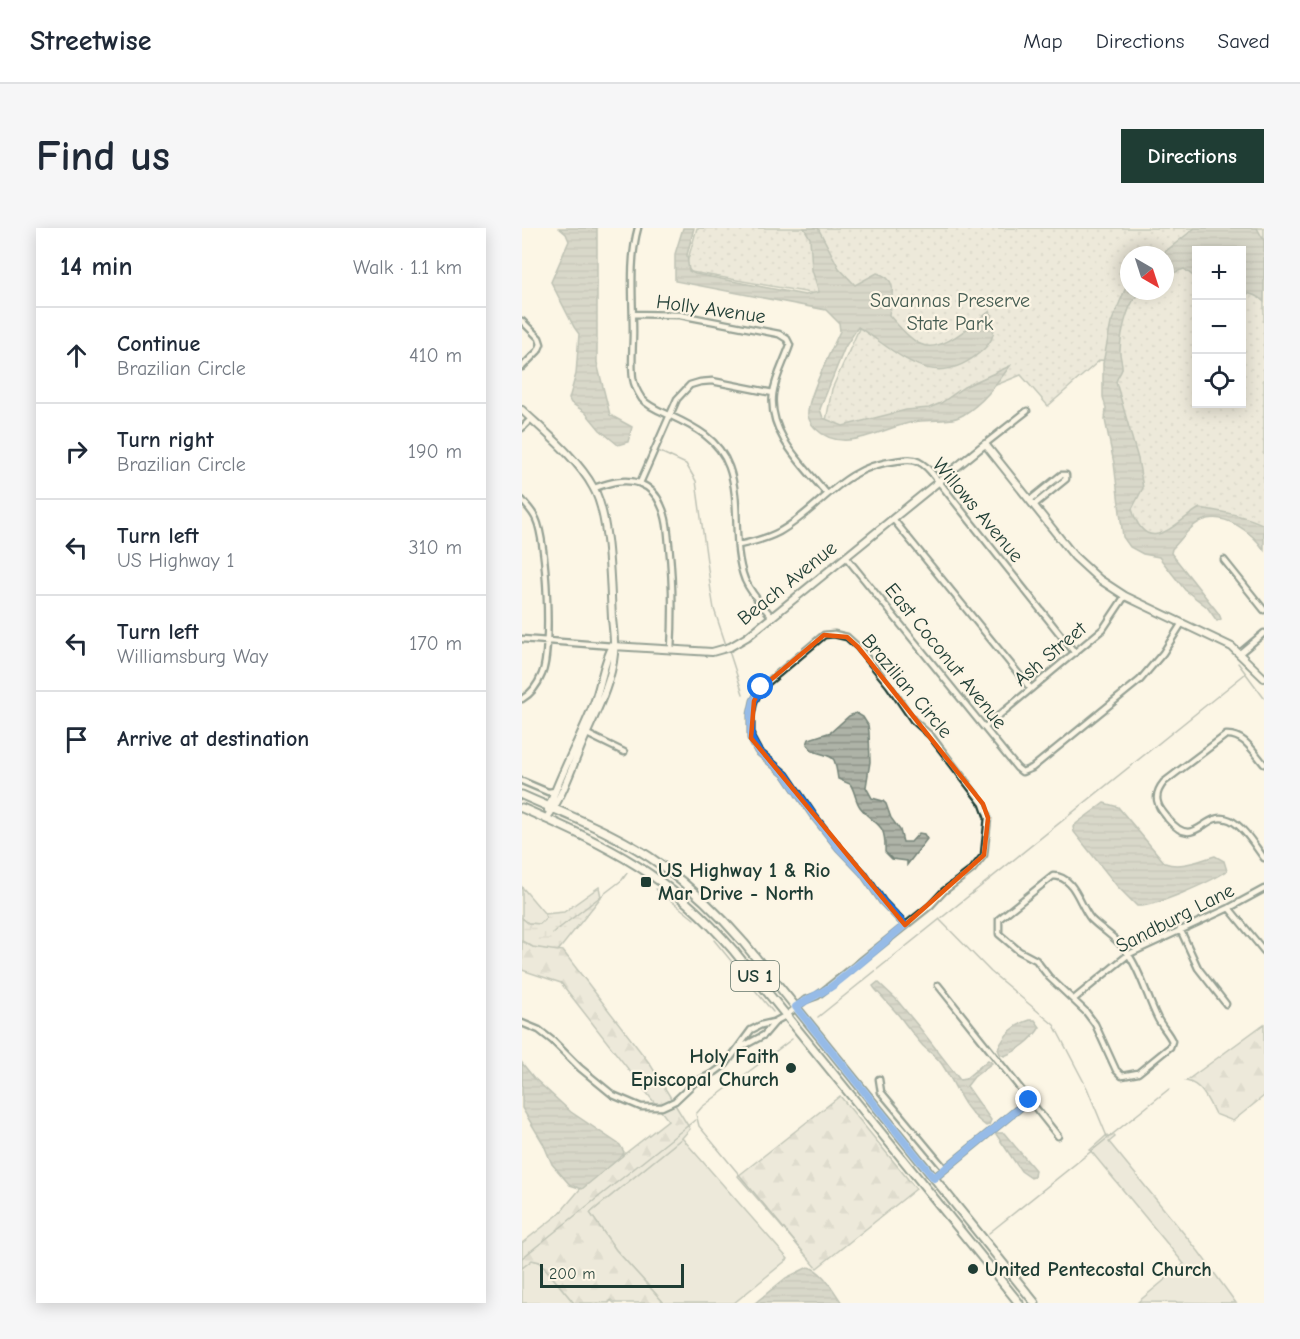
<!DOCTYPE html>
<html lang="en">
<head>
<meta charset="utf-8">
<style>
  :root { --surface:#fff; --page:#f6f6f7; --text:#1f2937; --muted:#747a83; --line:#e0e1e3; --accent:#1f3d34 }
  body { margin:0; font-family:"Comic Neue",sans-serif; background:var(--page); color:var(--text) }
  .controls { position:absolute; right:18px; top:18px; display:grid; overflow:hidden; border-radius:0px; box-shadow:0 3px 15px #0003 }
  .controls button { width:54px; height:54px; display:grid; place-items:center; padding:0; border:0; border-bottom:2px solid var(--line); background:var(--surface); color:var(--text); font:30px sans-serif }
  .compass { position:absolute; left:598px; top:18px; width:54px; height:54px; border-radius:50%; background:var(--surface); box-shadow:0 3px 15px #0003; rotate:141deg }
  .scale { position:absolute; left:18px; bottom:15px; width:144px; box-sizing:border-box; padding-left:6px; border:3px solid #1f3d34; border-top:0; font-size:16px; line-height:21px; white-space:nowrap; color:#1f3d34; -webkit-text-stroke:4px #fcf5e5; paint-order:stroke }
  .stop { position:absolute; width:18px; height:18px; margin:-14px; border:4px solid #1a73e8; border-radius:50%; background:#fff }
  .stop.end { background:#1a73e8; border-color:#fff; box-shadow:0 2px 6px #0008 }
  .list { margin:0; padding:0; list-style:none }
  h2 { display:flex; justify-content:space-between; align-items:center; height:78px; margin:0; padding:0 24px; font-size:26px }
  h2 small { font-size:20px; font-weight:400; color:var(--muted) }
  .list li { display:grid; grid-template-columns:39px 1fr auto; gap:18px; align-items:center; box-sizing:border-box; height:96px; padding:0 24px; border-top:2px solid var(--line) }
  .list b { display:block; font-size:22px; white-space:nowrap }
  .list p { margin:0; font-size:20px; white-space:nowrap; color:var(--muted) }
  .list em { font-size:20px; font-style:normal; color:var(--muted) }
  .icon { flex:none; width:33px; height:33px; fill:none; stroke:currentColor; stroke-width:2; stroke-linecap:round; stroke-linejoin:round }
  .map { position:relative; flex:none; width:742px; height:1075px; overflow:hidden; border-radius:0px }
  header { display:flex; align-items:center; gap:36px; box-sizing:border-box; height:84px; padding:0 30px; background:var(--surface); border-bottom:2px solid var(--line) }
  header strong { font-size:28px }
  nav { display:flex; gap:33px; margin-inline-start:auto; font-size:21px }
  .intro { display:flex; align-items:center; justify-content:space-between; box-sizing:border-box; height:144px; padding:0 36px }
  h1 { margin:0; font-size:42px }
  .button { padding:15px 27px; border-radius:0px; background:var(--accent); color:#fff; font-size:21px; font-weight:700 }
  main { display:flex; gap:36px; padding:0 36px }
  aside { flex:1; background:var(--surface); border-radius:0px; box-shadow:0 3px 15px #0003 }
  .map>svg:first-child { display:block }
  .grass { fill:#dcdacc; stroke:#7e8c80; stroke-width:1.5 }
  .forest { fill:url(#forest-firs); stroke:#7e8c80; stroke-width:1.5 }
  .wetland { fill:url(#wetland-marsh); stroke:#7e8c80; stroke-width:1.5 }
  .park { fill:url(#park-dots); stroke:#7e8c80; stroke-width:1.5; fill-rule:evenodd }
  .water { fill:url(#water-rules); stroke:#758479; stroke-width:1.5 }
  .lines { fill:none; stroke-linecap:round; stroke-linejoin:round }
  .stream { stroke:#758479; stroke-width:1.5 }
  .street-casing { stroke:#1f3d34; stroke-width:9 }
  .secondary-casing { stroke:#1f3d34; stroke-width:10 }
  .primary-casing { stroke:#1f3d34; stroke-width:11 }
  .street { stroke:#fcf5e5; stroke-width:4.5 }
  .secondary { stroke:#fcf5e5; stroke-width:6 }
  .primary { stroke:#fcf5e5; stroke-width:7 }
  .route { stroke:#1a73e8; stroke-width:8 }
  .marked { fill:none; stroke:#e8590c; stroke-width:4.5; stroke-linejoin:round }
  .poi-dot { fill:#1f3d34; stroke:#fcf5e5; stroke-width:2 }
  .labels { text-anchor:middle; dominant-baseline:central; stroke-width:4.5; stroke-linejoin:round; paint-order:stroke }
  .shield { fill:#fcf5e5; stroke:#617469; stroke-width:1.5 }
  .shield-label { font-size:18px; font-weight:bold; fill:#1f3d34 }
  .park-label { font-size:20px; fill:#455c52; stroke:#fcf5e5 }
  .street-label { font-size:20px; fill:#1f3d34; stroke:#fcf5e5 }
  .poi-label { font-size:20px; font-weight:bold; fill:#1f3d34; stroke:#fcf5e5; text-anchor:start }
</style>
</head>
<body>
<header>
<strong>Streetwise</strong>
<nav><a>Map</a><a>Directions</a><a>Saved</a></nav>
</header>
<div class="intro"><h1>Find us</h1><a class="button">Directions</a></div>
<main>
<aside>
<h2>14 min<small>Walk · 1.1 km</small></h2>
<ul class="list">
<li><svg class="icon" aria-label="ahead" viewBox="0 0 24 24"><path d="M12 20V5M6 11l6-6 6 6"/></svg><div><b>Continue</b><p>Brazilian Circle</p></div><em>410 m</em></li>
<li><svg class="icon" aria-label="right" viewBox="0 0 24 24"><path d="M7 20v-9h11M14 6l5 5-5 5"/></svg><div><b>Turn right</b><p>Brazilian Circle</p></div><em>190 m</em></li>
<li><svg class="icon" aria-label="left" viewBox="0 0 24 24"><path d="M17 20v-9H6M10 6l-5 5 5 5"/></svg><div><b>Turn left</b><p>US Highway 1</p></div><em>310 m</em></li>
<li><svg class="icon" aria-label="left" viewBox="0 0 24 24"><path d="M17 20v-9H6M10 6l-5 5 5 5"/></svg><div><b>Turn left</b><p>Williamsburg Way</p></div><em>170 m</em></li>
<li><svg class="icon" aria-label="arrive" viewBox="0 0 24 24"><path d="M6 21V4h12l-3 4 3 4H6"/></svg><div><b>Arrive at destination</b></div></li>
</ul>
</aside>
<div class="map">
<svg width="742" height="1075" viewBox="0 0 742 1075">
  <defs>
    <pattern id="forest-firs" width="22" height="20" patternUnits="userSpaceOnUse" patternTransform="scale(1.5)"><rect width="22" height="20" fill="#dcdacc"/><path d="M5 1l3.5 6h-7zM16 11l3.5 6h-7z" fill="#bcbcb0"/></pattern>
    <pattern id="wetland-marsh" width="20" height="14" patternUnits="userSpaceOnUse" patternTransform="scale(1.5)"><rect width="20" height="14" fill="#dcdacc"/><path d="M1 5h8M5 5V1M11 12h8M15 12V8" fill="none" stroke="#bcbcb0"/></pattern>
    <pattern id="park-dots" width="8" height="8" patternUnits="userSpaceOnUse" patternTransform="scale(1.5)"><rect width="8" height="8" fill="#dcdacc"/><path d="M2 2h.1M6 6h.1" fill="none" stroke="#bcbcb0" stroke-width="1.8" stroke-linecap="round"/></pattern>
    <pattern id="water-rules" width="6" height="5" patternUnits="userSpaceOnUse" patternTransform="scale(1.5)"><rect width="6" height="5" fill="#aeb3a7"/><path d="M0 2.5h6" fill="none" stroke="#8d9389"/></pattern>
  </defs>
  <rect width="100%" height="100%" fill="#fcf5e5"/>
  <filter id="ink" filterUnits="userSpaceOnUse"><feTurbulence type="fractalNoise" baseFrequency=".0167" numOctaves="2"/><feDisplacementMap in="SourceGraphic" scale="12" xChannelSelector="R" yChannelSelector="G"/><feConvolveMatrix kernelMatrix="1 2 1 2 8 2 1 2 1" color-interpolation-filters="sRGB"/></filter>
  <g filter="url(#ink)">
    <path class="grass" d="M0 659 23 686 24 690 18 696 6 695 0 690Z
      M585 907 588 909 592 907 593 909 587 914 677 1024 714 1075 616 1074 662 1036 568 922Z
      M160 910 266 1031 212 1075H142L94 1022 68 985Z
      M10 1032 18 1034 52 1075H0V1040Z"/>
    <path class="forest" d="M0 713 11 719 41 723 128 836 168 901 160 910 68 985 94 1022 142 1075H92L89 1072 87 1075H52L18 1034 10 1032 0 1040V1015L37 986 59 960 146 892 39 755 0 742Z
      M742 796V868L711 893 693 886C686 873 680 856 664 853Z
      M318 868 394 961 295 1040 216 948Z"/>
    <path class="wetland" d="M77 659 79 669 36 723 11 719 0 713V690L6 695 18 696 24 690 23 686 42 684Z"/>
    <path class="park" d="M175 0H742V303L694 286 675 290 642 313 611 304 591 133 578 132 526 178 499 147 354 205 303 198 310 161 344 85 300 55 294 66 169 44 164 38ZM674 22H720V176H674ZM607 27H643V63H607Z"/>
    <path class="water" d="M37 0H75V135L88 187 110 199 106 214 96 217 78 202 63 184 49 175 47 171 54 146 57 106 52 99 29 54 47 13 44 6Z
      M161 0H172L165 27 167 43 173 46 283 67 297 64 290 42 288 10 282 0H296L317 40 333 57 355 45C378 51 369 69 367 87 376 97 386 110 398 116 419 127 451 95 468 83 474 97 474 110 462 121 412 167 379 126 336 99L323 119 298 181 301 190 321 198 384 182 407 180 419 175 442 159 488 138C474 157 461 175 441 187 427 195 407 191 391 194 359 200 321 228 293 200 289 196 285 189 286 184 287 166 310 121 318 103L317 95 304 82 153 53V26Z
      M673 0H735L742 13V74C736 68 728 65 720 65V22H674V54L671 48 662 41 643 48V27H639Z
      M607 52V63H621C605 71 599 107 598 122 597 128 601 135 600 141 599 145 595 149 594 154L616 231 621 260 610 281C625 332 654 293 678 280 701 284 722 287 742 297V322C731 305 703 284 682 292 669 296 659 312 650 321L649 325 697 386 699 391 695 393 685 379 663 362 637 329 621 326 608 319 601 309 592 235 583 192 584 180 581 169V135L589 95Z
      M334 485 341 489 346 497 347 504 348 534 344 559 350 570 361 573 364 576 369 590 378 602 381 614H389L397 605 402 606 405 611 385 637V633L370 631 363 624C364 591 353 600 338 579 333 572 333 563 328 556L316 551C312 524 313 531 291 523L285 516 287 511 309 504 327 488Z
      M582 575 596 579 643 635C659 641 678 632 693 628L702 633 705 643C690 653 631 680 615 678L595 658 552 604 551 599 555 595Z
      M356 754 374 771 397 799 438 852 443 851 466 832 470 835 452 849 445 858 469 892 467 897 464 898C440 881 436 860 421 838 416 829 408 825 401 818 393 809 385 798 378 789 373 782 352 761 351 758Z
      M508 792H513L518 799C510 812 496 823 482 828L478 826 476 821C483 806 492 797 508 792Z
      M0 835 12 850 49 884 98 917 102 924 100 928 60 961 48 957 30 936 21 915 0 880Z
      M475 905H482L513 942 512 949 509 950 499 943 476 909 474 906Z
      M286 1039C301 1042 312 1064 320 1075H233L264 1050Z"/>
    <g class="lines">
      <path class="stream" d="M136 223 164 236 174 253 189 363 192 381 204 417
        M207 423 221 466
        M716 435 742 470
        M134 661 172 691
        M418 692 469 744 532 797 565 860 586 911
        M31 705 100 652 105 645
        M192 712 251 784
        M296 789 723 446
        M270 811 180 879 174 886 177 898 282 1025
        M467 1005 647 861
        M0 1030 173 892"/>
      <g class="street-casing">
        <path id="street" d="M116 0C107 32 111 71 111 104 111 119 109 135 111 150 112 157 116 165 120 171 127 179 138 183 147 187 173 199 197 211 207 239 220 275 209 317 223 352 229 366 241 378 250 389
          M111 86 158 87 257 106 265 111 268 117C263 132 253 150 251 166 246 206 282 238 305 266
          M0 93 17 110 19 116 16 123 0 139
          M0 200 9 191
          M463 216 505 183
          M118 255 155 171 168 157 178 154 190 153 251 165
          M72 260C87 255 101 250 117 255 127 259 135 267 139 277 145 289 146 304 147 317 151 353 151 387 149 422
          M0 272C5 278 11 284 14 291 25 314 30 423 20 446 16 456 9 466 0 471
          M508 272 539 247H544V251L512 277
          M371 291 509 461
          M217 317C231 314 244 311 257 304 301 279 319 239 374 233 382 232 390 230 397 234 406 238 411 247 417 254L553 425
          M324 329 495 540 500 544 510 540 618 452 641 425 660 395
          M702 332 742 382
          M0 411 91 418
          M718 425 742 405
          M463 499 581 401 603 368
          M63 505 102 524
          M742 536C731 523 722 506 704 507L642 554C637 560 633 567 636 575 637 581 643 586 646 591 674 625 682 580 708 592 721 598 733 618 742 630
          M0 553 26 564 34 563
          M531 648C553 648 557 677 569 691 581 703 597 711 606 726 618 742 626 771 635 789 639 798 646 804 650 813L648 819 616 845 600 848 594 842 573 796 564 784 527 749 514 732 497 723 477 706V691Z
          M707 680 742 723
          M658 701 676 740 704 776
          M416 757 536 908
          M552 771 607 726 707 680 742 661
          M0 795 17 802 31 813 58 840 91 867 119 879H140L153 873 172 855 193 844 204 836 229 802 239 797 252 794 265 787 283 772 295 768 408 678 422 663 450 642 462 627 466 590 461 576 409 508 391 492 367 457 336 419 325 409 312 406 302 407 239 460 232 473 229 487V510L236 523 264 547 291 587 317 620 341 645 361 674 383 697
          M216 821 242 807 254 793
          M357 851 359 864 423 941
          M412 950 507 872"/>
      </g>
      <g class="secondary-casing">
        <path id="secondary" d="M0 182C22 203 57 232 71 259 88 288 88 355 90 390 91 401 93 415 92 426 89 459 70 491 58 521 48 544 40 570 24 591
          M91 418 190 424 208 419 225 409 463 216 552 328 577 351 603 368 710 419 742 450
          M26 582C38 546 58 511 72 475 79 458 81 434 91 418"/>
      </g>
      <g class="primary-casing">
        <path id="primary" d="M0 567C47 588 97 606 139 637 170 660 197 686 222 715L513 1075
          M0 580C89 619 147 647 212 723L497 1075"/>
      </g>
      <use href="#street" class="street"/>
      <use href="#secondary" class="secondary"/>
      <use href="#primary" class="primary"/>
    </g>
  </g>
  <g class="lines" filter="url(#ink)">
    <path class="route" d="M239 459 232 473 229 487V510L236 523 264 547 291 587 317 620 341 645 361 674 383 697C359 717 335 739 310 758 298 766 285 771 274 779L412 950 507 872"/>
  </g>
  <path d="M0 0H742V1075H0ZM302 407 325 409 336 419 461 576 466 590 462 627 383 697 229 510 232 473 239 460Z" fill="#fcf5e5" fill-opacity=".55" fill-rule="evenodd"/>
  <path class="marked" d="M302 407 325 409 336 419 461 576 466 590 462 627 383 697 229 510 232 473 239 460Z"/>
  <g class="poi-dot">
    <rect x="118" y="648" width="12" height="12" rx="3"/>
    <circle cx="269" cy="840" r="6"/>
    <circle cx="451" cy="1041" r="6"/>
  </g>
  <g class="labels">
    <rect class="shield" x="209" y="733" width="48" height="30" rx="4.5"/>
    <g class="shield-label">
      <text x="233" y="748">US 1</text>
    </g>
    <g class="park-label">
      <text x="428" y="72">Savannas Preserve<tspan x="428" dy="23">State Park</tspan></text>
    </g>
    <g class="street-label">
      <text transform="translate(189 81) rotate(8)">Holly Avenue</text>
      <text transform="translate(456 282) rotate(50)">Willows Avenue</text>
      <text transform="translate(265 355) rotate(-39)">Beach Avenue</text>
      <text transform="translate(528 426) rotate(-40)">Ash Street</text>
      <text transform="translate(424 428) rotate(51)">East Coconut Avenue</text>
      <text transform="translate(385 458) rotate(50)">Brazilian Circle</text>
      <text transform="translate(653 690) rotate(-27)">Sandburg Lane</text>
    </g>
    <g class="poi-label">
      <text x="136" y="642">US Highway 1 &amp; Rio<tspan x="136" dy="23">Mar Drive - North</tspan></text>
      <text x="257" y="828" text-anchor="end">Holy Faith<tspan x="257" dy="23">Episcopal Church</tspan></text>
      <text x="463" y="1041">United Pentecostal Church</text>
    </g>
  </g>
</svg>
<div class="controls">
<button>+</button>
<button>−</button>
<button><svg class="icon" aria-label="locate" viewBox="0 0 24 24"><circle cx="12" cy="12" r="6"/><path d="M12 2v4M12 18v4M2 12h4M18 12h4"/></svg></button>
</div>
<svg class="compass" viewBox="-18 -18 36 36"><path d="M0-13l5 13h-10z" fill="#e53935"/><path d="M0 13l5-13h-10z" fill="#747a83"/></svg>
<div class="scale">200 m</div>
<div class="stop" style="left:239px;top:459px"></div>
<div class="stop end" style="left:507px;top:872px"></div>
</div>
</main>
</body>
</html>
